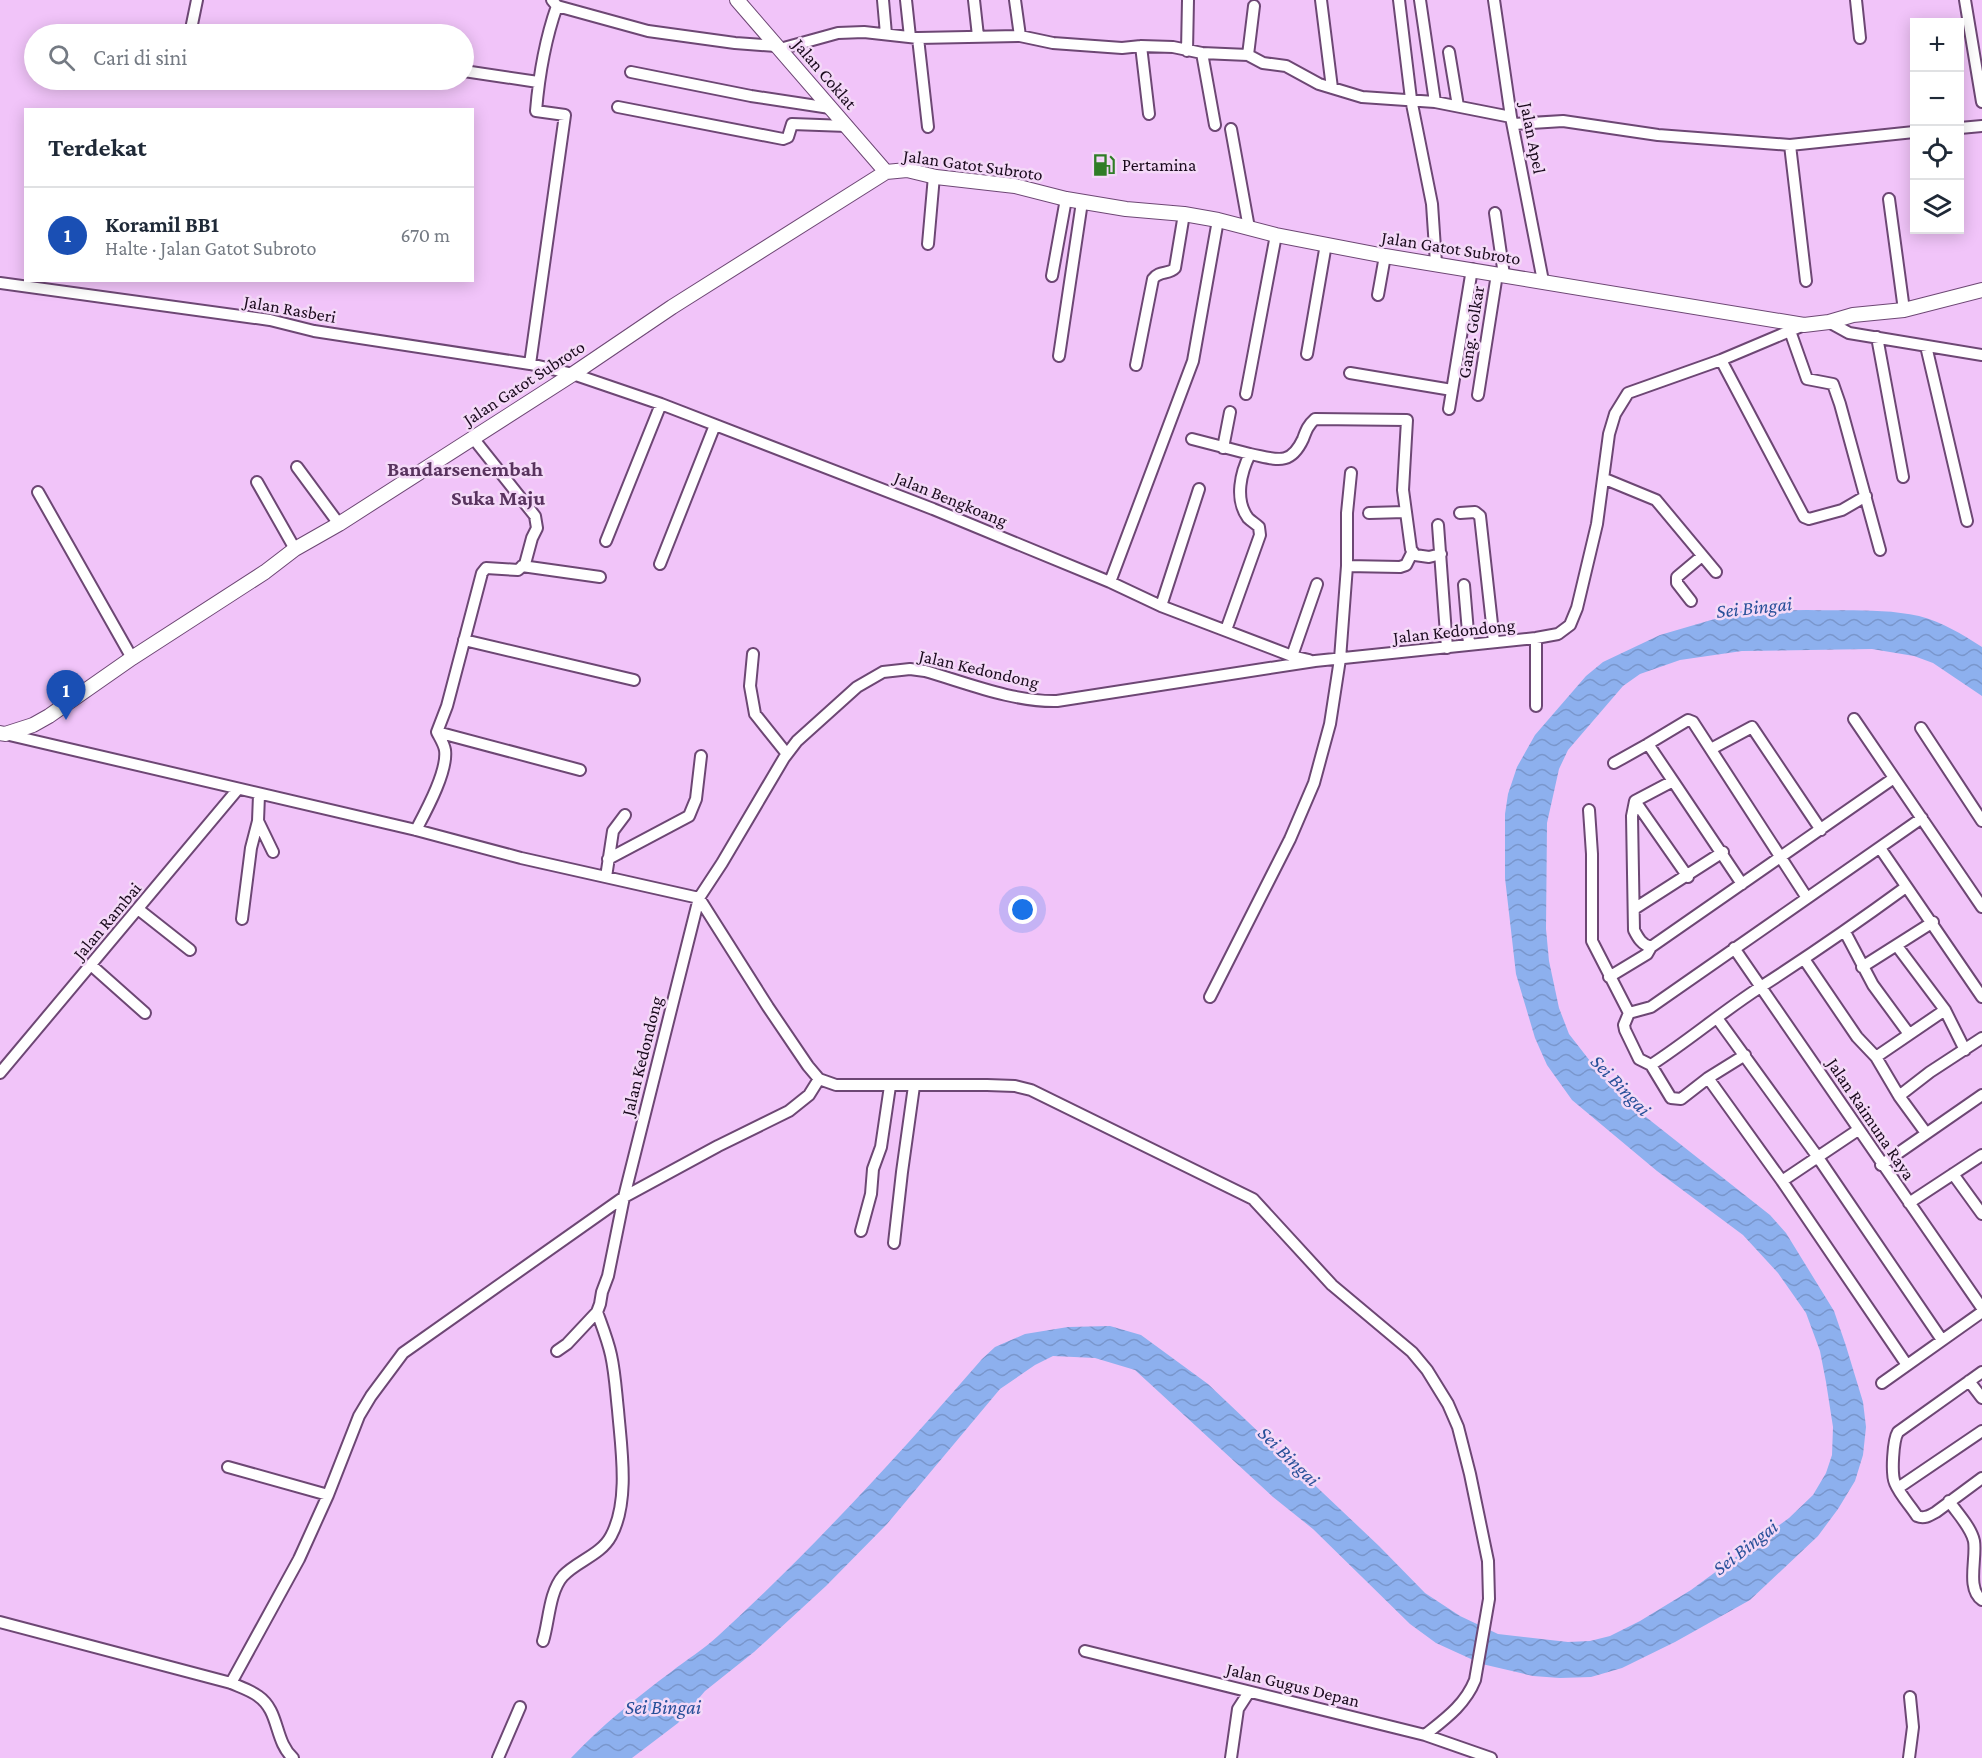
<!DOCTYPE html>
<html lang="id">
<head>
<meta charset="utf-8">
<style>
  :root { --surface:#fff; --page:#f2f2f3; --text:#1f2937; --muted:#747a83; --line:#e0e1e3; --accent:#2563eb }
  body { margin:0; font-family:"Crimson Pro",serif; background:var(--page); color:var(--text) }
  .controls { position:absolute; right:18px; top:18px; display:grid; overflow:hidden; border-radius:0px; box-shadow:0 3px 15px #0003 }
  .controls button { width:54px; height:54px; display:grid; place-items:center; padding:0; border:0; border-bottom:2px solid var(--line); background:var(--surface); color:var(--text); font:30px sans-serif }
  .you { position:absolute; left:1023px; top:910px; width:21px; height:21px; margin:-15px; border:4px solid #fff; border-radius:50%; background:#1a73e8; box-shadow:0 0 0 9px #1a73e833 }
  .badge { display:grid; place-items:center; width:39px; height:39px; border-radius:50%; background:var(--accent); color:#fff; font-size:20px; font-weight:700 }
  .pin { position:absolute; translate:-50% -50px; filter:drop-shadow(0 2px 3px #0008) }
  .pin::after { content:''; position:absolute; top:32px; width:21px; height:18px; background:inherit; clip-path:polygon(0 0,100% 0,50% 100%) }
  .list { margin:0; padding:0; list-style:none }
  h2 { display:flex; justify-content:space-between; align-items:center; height:78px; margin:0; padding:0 24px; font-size:26px }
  h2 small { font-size:20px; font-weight:400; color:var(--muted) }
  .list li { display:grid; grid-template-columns:39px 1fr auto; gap:18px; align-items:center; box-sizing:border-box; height:96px; padding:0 24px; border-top:2px solid var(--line) }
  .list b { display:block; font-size:22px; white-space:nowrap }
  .list p { margin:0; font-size:20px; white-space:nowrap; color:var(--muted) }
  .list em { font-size:20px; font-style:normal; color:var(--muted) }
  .icon { flex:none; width:33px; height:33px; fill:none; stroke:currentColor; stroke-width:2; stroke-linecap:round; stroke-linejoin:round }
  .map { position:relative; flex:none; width:1982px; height:1758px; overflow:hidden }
  .search { position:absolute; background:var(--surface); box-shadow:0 3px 15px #0003; left:24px; top:24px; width:450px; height:66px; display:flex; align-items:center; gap:15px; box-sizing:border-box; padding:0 21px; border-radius:33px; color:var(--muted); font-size:22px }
  .panel { position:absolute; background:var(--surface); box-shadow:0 3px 15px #0003; left:24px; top:108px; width:450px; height:174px; border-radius:0px }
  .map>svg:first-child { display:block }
  .water { fill:url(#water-waves) }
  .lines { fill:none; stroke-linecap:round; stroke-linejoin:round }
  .street-casing { stroke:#6d4774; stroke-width:14 }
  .secondary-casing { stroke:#6d4774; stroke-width:16 }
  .street { stroke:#fff; stroke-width:10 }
  .secondary { stroke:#fff; stroke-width:14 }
  .labels { text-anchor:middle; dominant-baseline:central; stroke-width:5; stroke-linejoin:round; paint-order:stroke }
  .street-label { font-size:18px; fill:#1a0a1d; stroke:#f4d9f8 }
  .poi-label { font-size:18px; fill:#1a0a1d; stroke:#f4d9f8; text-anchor:start }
  .water-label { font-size:20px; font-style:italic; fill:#285099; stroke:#f4d9f8 }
  .quarter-label { font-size:21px; font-weight:bold; fill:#58335e; stroke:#f4d9f8 }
</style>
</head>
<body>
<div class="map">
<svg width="1982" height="1758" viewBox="0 0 1982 1758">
  <defs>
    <pattern id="water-waves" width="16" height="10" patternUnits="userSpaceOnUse" patternTransform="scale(1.5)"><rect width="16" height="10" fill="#8db0ee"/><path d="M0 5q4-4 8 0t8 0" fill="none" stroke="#7996cc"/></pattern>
  </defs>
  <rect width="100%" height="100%" fill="#f1c4f9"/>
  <path class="water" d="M1807 610C1843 611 1883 608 1919 616 1942 622 1962 634 1982 647V696L1933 663 1914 656 1872 649 1742 651 1680 660 1640 674 1623 686 1568 750 1559 769 1547 823 1546 929 1549 961 1559 1008 1569 1034 1590 1061 1632 1106 1770 1215 1786 1233 1834 1311 1846 1346 1863 1402 1866 1427 1863 1455 1855 1481 1838 1509 1818 1536 1750 1600 1675 1642 1622 1668 1591 1677 1560 1678 1533 1676 1482 1664 1436 1643 1410 1624 1313 1529 1273 1497 1135 1370 1095 1358 1053 1356 1035 1365 1000 1389 887 1524 826 1586 754 1652 705 1691 678 1723 632 1758H571C601 1726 636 1698 671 1672 686 1660 704 1649 718 1636 812 1550 898 1456 982 1359L995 1347 1025 1334 1068 1327 1110 1326 1141 1335 1208 1384 1379 1546 1425 1593 1460 1616 1498 1634 1568 1642 1590 1641 1610 1636 1640 1621 1691 1590 1789 1518 1813 1495 1826 1473 1832 1455 1833 1427 1826 1382 1820 1351 1806 1313 1778 1273 1743 1235 1657 1171 1572 1100 1547 1065 1535 1038 1516 974 1505 878V814L1508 794 1517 767 1535 735 1586 676 1603 662 1660 635 1742 611Z"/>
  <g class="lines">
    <g class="street-casing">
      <path id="street" d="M552 0 557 6 648 31 735 43 776 46
        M883 0 886 34
        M906 0 910 37
        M974 0 978 36
        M1015 0 1020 36
        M1321 0 1332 88
        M1399 0 1411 99 1432 204 1436 263
        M1420 0 1435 102
        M1494 0 1511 117 1543 281
        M1856 0 1860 38
        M1965 0 1982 102
        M190 34 197 0
        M918 38 928 127
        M1141 46 1149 114
        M780 49 838 33 864 32 918 38 1020 36 1053 43 1122 48 1141 46 1173 47 1202 53 1248 55 1263 63 1286 66 1319 84 1362 97 1435 102 1511 117
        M1187 51 1188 0
        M1449 52 1458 106
        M1202 53 1215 125
        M1248 55 1254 6
        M464 71 538 82
        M631 72 751 96 830 108
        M618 107 783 139 788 137 792 124 847 126
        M1514 124 1563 121 1658 135 1790 145 1914 132
        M1960 128 1982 126
        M1231 129 1249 228
        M1790 145 1806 281
        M1889 199 1904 310
        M1495 213 1504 275
        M928 244 934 176
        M1052 276 1066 199
        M0 283 270 320 314 331 530 364 573 374 661 404 933 509 1110 582 1161 606 1292 656 1309 660
        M1378 295 1385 256
        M1829 322 1849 333 1982 355
        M1790 331 1807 379 1833 384 1840 404 1880 550
        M1877 337 1903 477
        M1926 346 1967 521
        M1307 354 1326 244
        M1059 356 1082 202
        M1721 360 1804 517 1809 519 1842 510 1866 496
        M530 364 565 115 536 111C539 75 545 40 557 6
        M1136 365 1153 279C1159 270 1169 275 1175 268L1184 214
        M1350 373 1452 390
        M1246 394 1276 235
        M1478 395 1497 274
        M1449 409 1472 269
        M1192 439 1250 454
        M1223 448 1230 412
        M297 467 339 524
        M1605 479 1656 500 1716 572
        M257 482 295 549
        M38 492 132 658
        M1369 513 1405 512
        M1460 513 1475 512 1480 516 1494 642
        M1438 525 1447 648
        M606 541 661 404
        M660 564 715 425
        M522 566 600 577
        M1347 566 1400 567 1406 565 1412 553
        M1110 582 1193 361 1218 220
        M1464 585 1469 644
        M1691 601 1677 583V577L1702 556
        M1161 606 1199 489
        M1226 630 1260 535 1259 527C1256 524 1251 521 1248 518 1234 499 1241 472 1250 454 1276 459 1290 467 1303 439 1306 431 1308 425 1315 419L1407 420 1403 490 1411 549 1415 555 1429 557 1441 554
        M464 640 634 680
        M753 654 750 686 755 714 787 754
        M1292 656 1317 584
        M1536 706V638
        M1854 719 1982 907
        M1921 728 1982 821
        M437 732 580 770
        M5 734 416 830 521 858 699 898 768 1007 808 1066 819 1079 836 1085H987L1015 1086 1031 1090 1253 1199 1332 1285 1412 1352 1427 1370 1448 1404 1458 1427 1470 1474 1488 1561 1489 1599 1475 1680C1465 1705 1445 1719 1425 1735
        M1711 749 1752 727 1821 830
        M1614 763 1648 744
        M1673 781 1742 884
        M1635 801 1688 877
        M1589 810 1592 854V941L1629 1013 1624 1025 1625 1030 1639 1059 1651 1065 1671 1098 1681 1099 1708 1078 1745 1055
        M258 821 273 852
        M416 830C426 811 448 771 445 750 444 744 440 738 437 732L447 706 482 573 486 568 518 570 525 564 532 538 537 528 535 516 473 438
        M1880 848 1982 997
        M608 859 689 816 696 799 701 756
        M606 877 613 831 625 815
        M138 909 190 950
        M1634 909 1723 852
        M242 919 251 848 258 821 259 795
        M1845 932 1873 985 1909 1034
        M1897 946 1945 1010 1965 1050
        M1651 947C1642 945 1638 938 1634 930L1632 816 1635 801 1673 781 1648 744 1688 720 1693 722 1807 898
        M1734 948 1982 1308
        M1804 959 1857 1037 1876 1057 1899 1096 1926 1133
        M91 965 145 1013
        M1862 967 1933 922
        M1609 977 1647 954 1651 947 1894 778
        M1210 997 1290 839 1314 783 1321 757 1330 724 1340 659 1347 566V513L1351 473
        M1629 1013 1651 1007 1922 818
        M1717 1018 1817 1156 1942 1340
        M1876 1057 1945 1010
        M1651 1065C1688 1041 1722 1012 1759 988 1809 956 1858 922 1906 887
        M0 1073 238 789
        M1708 1078 1782 1181 1907 1365
        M1899 1096 1930 1072 1982 1038
        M1881 1165 1982 1095
        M1953 1174 1982 1214
        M1782 1181 1858 1130
        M1909 1203 1982 1155
        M861 1231 871 1194 873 1169 881 1147 890 1086
        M894 1243 902 1172 914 1086
        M557 1351 567 1344 597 1312
        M1982 1372 1898 1432C1893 1440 1891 1474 1895 1483 1900 1495 1910 1505 1917 1516 1924 1519 1929 1516 1936 1512L1982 1478
        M1969 1381 1982 1398
        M1882 1383 1982 1312
        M228 1467 328 1495
        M1898 1488 1982 1431
        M1949 1501C1957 1513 1971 1527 1974 1541 1977 1558 1966 1589 1982 1600
        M0 1622 231 1683C240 1687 250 1690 258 1696 280 1711 274 1741 293 1758
        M543 1641C549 1622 549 1592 563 1576 577 1561 601 1555 611 1536 630 1501 621 1447 618 1410 616 1392 615 1373 611 1355 608 1341 602 1326 597 1312L600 1304 602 1292 608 1276 624 1197 699 898 722 863 784 758 797 741 857 687 883 672 910 669 925 671C967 683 1013 702 1057 701L1315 661 1536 638 1558 634 1570 625 1577 608 1597 524 1609 434 1615 414 1628 393 1721 360 1804 325
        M1085 1651 1425 1735 1491 1758
        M231 1683 299 1559 328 1495 359 1416 371 1396 403 1353 624 1197 718 1146 789 1111 809 1095 819 1079
        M498 1758 520 1707
        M1231 1758 1238 1709 1249 1692
        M1909 1758 1913 1727 1910 1697"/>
    </g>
    <g class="secondary-casing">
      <path id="secondary" d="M737 0 886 172
        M0 733 5 734 33 725 49 716 132 658 265 572 295 549 339 524 573 374 672 307 886 172 907 170 936 177 1015 186 1066 199 1126 209 1184 214 1218 220 1276 235 1385 256 1804 325 1829 322 1853 315 1904 310 1982 290"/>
    </g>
    <use href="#street" class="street"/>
    <use href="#secondary" class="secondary"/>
  </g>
  <defs>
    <g id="fuel-bare" transform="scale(1.8)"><path d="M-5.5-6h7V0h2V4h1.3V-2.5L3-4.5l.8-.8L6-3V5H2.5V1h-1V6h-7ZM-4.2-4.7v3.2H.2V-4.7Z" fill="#2f7d26" stroke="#f4d9f8" stroke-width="2.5" paint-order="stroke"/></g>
  </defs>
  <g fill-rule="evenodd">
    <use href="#fuel-bare" x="1104" y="165"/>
  </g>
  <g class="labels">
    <g class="street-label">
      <text transform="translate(825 74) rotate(49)">Jalan Coklat</text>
      <text transform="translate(1533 138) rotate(79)">Jalan Apel</text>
      <text transform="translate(973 165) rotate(8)">Jalan Gatot Subroto</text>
      <text transform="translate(1451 248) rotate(9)">Jalan Gatot Subroto</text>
      <text transform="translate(290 309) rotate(10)">Jalan Rasberi</text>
      <text transform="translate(1471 332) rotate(-81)">Gang. Golkar</text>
      <text transform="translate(524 383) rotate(-33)">Jalan Gatot Subroto</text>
      <text transform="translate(951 499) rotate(22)">Jalan Bengkoang</text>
      <text transform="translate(1454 631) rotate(-6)">Jalan Kedondong</text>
      <text transform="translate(979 669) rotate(13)">Jalan Kedondong</text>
      <text transform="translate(107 921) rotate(-50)">Jalan Rambai</text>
      <text transform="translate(642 1056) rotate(-76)">Jalan Kedondong</text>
      <text transform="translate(1871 1119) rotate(56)">Jalan Raimuna Raya</text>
      <text transform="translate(1293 1685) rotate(14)">Jalan Gugus Depan</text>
    </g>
    <g class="poi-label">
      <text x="1122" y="165">Pertamina</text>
    </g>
    <g class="water-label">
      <text transform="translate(1754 607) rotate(-6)">Sei Bingai</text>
      <text transform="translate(1621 1085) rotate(46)">Sei Bingai</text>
      <text transform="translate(1289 1456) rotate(44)">Sei Bingai</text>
      <text transform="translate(1745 1547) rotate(-38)">Sei Bingai</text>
      <text x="663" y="1707">Sei Bingai</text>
    </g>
    <g class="quarter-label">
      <text x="465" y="469">Bandarsenembah</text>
      <text x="498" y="498">Suka Maju</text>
    </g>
  </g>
</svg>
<div class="controls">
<button>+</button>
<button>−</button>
<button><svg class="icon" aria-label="locate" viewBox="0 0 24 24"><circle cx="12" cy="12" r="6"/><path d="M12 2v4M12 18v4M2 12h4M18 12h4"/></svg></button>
<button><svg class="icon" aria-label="layers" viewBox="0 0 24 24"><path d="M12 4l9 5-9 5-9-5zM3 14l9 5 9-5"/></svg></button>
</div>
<div class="you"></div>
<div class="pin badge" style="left:66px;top:720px;background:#1a4fb4">1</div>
<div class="search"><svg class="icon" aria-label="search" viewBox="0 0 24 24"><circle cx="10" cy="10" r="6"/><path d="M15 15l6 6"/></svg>Cari di sini</div>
<section class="panel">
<h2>Terdekat<small></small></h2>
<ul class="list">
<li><span class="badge" style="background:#1a4fb4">1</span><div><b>Koramil BB1</b><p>Halte · Jalan Gatot Subroto</p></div><em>670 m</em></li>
</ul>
</section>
</div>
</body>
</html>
